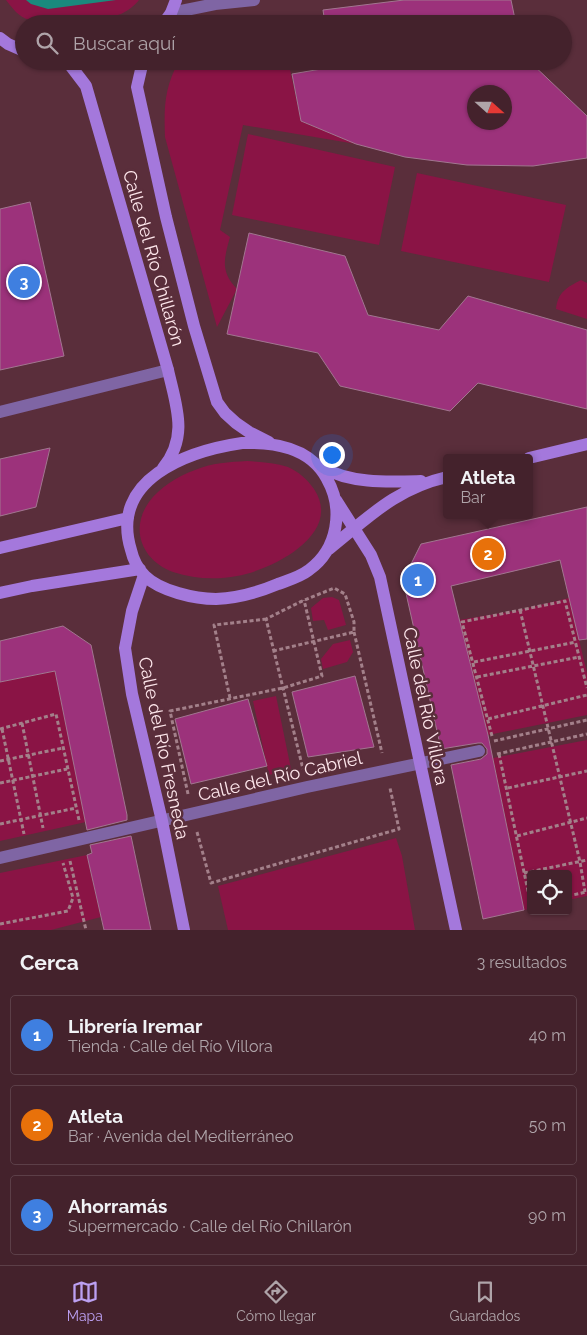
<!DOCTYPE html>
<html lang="es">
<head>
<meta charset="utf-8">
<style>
  :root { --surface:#44222c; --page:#4b2a34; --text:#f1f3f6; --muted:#afa4a9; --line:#5c3f48; --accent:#bca0f2 }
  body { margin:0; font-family:Raleway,sans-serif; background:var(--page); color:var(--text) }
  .controls { position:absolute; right:15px; bottom:15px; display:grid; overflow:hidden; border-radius:5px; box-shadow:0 1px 4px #0004 }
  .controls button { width:45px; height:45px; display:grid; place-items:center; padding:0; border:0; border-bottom:1px solid var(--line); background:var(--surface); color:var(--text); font:25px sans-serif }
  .compass { position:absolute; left:467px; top:85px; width:45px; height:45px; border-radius:50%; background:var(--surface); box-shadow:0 1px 4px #0004; rotate:111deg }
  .you { position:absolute; left:331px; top:454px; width:18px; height:18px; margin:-12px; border:4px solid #fff; border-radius:50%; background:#1a73e8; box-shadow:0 0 0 8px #1a73e833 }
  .badge { display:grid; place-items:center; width:32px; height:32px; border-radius:50%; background:var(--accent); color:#fff; font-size:16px; font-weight:700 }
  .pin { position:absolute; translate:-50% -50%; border:2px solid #fff; box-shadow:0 1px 5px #0006 }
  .popup { position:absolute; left:443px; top:454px; width:90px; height:65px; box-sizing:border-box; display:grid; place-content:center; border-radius:5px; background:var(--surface); filter:drop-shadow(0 1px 4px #0005); font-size:16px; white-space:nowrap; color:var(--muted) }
  .popup b { font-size:19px; color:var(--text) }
  .popup::after { content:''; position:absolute; left:50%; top:100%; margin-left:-10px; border:10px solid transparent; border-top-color:var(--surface) }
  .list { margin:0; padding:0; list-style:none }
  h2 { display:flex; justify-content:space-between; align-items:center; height:65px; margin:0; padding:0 20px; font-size:21px }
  h2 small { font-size:16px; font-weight:400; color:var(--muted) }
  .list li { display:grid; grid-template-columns:32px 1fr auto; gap:15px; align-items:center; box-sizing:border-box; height:80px; margin:0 10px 10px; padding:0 10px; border:1px solid var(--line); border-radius:5px }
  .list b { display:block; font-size:19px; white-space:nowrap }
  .list p { margin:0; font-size:16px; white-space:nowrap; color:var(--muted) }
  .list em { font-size:16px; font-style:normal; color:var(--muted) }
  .icon { flex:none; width:28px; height:28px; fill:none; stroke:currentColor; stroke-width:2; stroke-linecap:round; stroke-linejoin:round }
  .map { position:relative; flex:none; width:587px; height:930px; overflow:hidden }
  .search { position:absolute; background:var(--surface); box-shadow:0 1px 4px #0004; left:15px; right:15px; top:15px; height:55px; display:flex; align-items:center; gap:12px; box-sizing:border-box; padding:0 18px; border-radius:28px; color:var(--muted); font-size:19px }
  .sheet { height:335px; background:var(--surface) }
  nav { display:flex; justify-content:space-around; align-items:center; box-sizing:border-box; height:70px; border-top:1px solid var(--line); background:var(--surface); font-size:14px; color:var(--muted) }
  nav a { display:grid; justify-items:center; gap:2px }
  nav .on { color:var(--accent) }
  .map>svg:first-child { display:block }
  .green { fill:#8a1445 }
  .water { fill:#1a8a7d }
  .building { fill:#9c327b; stroke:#a27690; fill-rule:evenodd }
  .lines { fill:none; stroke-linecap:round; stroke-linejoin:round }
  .path { stroke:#a3808a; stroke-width:3; stroke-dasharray:4 2.5; stroke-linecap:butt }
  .street { stroke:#7f65a4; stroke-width:12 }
  .secondary { stroke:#a478dc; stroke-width:12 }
  .labels { text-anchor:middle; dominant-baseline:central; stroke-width:5; stroke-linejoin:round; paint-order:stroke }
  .street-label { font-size:18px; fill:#fee7ec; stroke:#5a2e3b }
</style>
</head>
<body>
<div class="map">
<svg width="587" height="930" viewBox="0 0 587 930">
  <rect width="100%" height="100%" fill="#5a2e3b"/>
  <path class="green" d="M6 0H139C134 6 129 10 121 14 106 20 43 26 29 20 19 17 12 8 6 0Z
    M179 61H307L289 65 301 121 356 144 243 125 220 230 230 237C224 259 220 271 237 289L217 327 165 137C164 108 164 88 179 61Z
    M248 134 395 167 379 245 232 215Z
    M417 173 566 205 549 282 401 251Z
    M581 280 587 283V319L556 309C558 292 566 288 581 280Z
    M247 461C260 462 275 463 288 467 299 472 307 479 314 489 344 534 272 570 237 576 216 580 194 579 173 572 143 561 129 530 149 502 159 488 178 476 195 470 211 463 230 462 247 461Z
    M332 597 339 600 346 625 328 630 324 620 313 621 311 608 323 598Z
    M569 598 587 673V715L488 735 459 620 520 610Z
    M350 640 353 652 347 662 323 669 321 659 333 644Z
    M55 671 86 822 0 841V682Z
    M276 696 291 769 269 775 253 701Z
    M587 740V896L568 900V874H531V909L524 910 493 758Z
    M396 838 402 856 415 930H228L218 886Z
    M87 855 101 917 51 930H0V873Z"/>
  <path class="water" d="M26 0H116L48 9 31 4Z"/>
  <path class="building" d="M404 0H511L516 24H325L323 10Z
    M332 61H529L587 116V158L533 166 467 165 405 157 356 144 301 121 292 74 333 67ZM474 92H504V122H474Z
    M30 202 64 356 0 370V209Z
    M249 233 345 256 368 315 439 330 468 296 587 330V409L478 383 450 411 340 386 318 353 227 334Z
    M50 448 36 507 0 516V459Z
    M587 507V639L579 640 560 560 451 586 488 735 524 910 483 919 451 765 481 759 487 754V749L482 743H478L441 749 403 580 421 544Z
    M63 626 91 645 127 815V820L87 830 55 671 0 682V641Z
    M355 676 374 747 308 757 292 692Z
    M248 699 267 766 191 784 175 719Z
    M131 836 151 930H104L87 855 92 853 90 845Z"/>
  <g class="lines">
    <path class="path" d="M520 610 580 862 585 892
      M354 632 382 753
      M273 651 354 632V622L345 594 334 588 300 602 266 619 303 769
      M474 662 576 642
      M477 677 579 657
      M230 698 214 625 266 619
      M488 719 587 695
      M22 723 43 828
      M0 729 56 714 79 820
      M2 729 24 834
      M492 736 462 622 565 601 587 688
      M494 741 587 720
      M497 754 587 734
      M499 754 531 905
      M0 761 63 748
      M0 783 67 769
      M508 788 587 771
      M188 794 170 711 283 688 322 676 304 600
      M0 824 76 808
      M197 832 211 883 399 829 390 788
      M517 836 587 818
      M70 861 86 930
      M524 873 587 860
      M568 896 586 892
      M0 924 68 911 73 898 63 863"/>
    <path class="street" d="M171 13 215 4 254 0
      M0 412 168 370
      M0 858 307 787 479 751"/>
    <path class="secondary" d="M163 24 171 13 176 0
      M0 38 8 44 24 51
      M67 61 86 86 168 370C176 406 189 436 163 468
      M143 61 137 87 166 217 194 326 217 402 225 413 236 423 249 432 269 442
      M242 443C274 442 310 447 327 479 344 509 338 549 309 570 300 577 289 580 278 584 259 592 236 598 216 599 195 599 160 591 145 576 138 569 133 559 131 550 109 479 188 451 242 443Z
      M529 458 587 444
      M321 467C351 484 388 482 421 481
      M336 500 371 555 380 577 456 930
      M0 548 128 518
      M329 549C369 517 395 489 447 477
      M144 575 132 611 125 648 132 694 162 821 184 930
      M0 593 32 586 140 569"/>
  </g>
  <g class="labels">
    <g class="street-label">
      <text transform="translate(154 258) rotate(74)">Calle del Río Chillarón</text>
      <text transform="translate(426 706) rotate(78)">Calle del Río Villora</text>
      <text transform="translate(164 748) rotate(78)">Calle del Río Fresneda</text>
      <text transform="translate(280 776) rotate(-13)">Calle del Río Cabriel</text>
    </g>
  </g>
</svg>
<div class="controls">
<button><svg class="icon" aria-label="locate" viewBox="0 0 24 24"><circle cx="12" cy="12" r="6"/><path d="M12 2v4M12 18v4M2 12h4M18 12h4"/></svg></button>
</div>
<svg class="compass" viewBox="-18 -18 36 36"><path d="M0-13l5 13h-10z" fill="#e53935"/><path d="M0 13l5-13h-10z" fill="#afa4a9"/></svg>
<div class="you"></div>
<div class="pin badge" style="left:418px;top:580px;background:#3f7fe0">1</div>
<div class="pin badge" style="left:488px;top:554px;background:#e8710a">2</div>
<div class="popup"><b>Atleta</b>Bar</div>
<div class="pin badge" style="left:24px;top:282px;background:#3f7fe0">3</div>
<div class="search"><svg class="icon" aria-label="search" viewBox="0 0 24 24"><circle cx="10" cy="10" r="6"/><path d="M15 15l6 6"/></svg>Buscar aquí</div>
</div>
<section class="sheet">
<h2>Cerca<small>3 resultados</small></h2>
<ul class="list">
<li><span class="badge" style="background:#3f7fe0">1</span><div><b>Librería Iremar</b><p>Tienda · Calle del Río Villora</p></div><em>40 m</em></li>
<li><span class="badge" style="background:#e8710a">2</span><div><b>Atleta</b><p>Bar · Avenida del Mediterráneo</p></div><em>50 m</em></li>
<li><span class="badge" style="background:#3f7fe0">3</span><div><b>Ahorramás</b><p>Supermercado · Calle del Río Chillarón</p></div><em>90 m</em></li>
</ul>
</section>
<nav>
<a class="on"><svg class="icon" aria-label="map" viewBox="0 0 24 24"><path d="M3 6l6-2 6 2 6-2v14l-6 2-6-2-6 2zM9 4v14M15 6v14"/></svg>Mapa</a>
<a><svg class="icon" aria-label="directions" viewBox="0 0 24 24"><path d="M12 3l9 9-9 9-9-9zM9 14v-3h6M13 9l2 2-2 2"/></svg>Cómo llegar</a>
<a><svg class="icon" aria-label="saved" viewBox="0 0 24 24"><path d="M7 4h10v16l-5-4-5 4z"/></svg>Guardados</a>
</nav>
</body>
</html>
